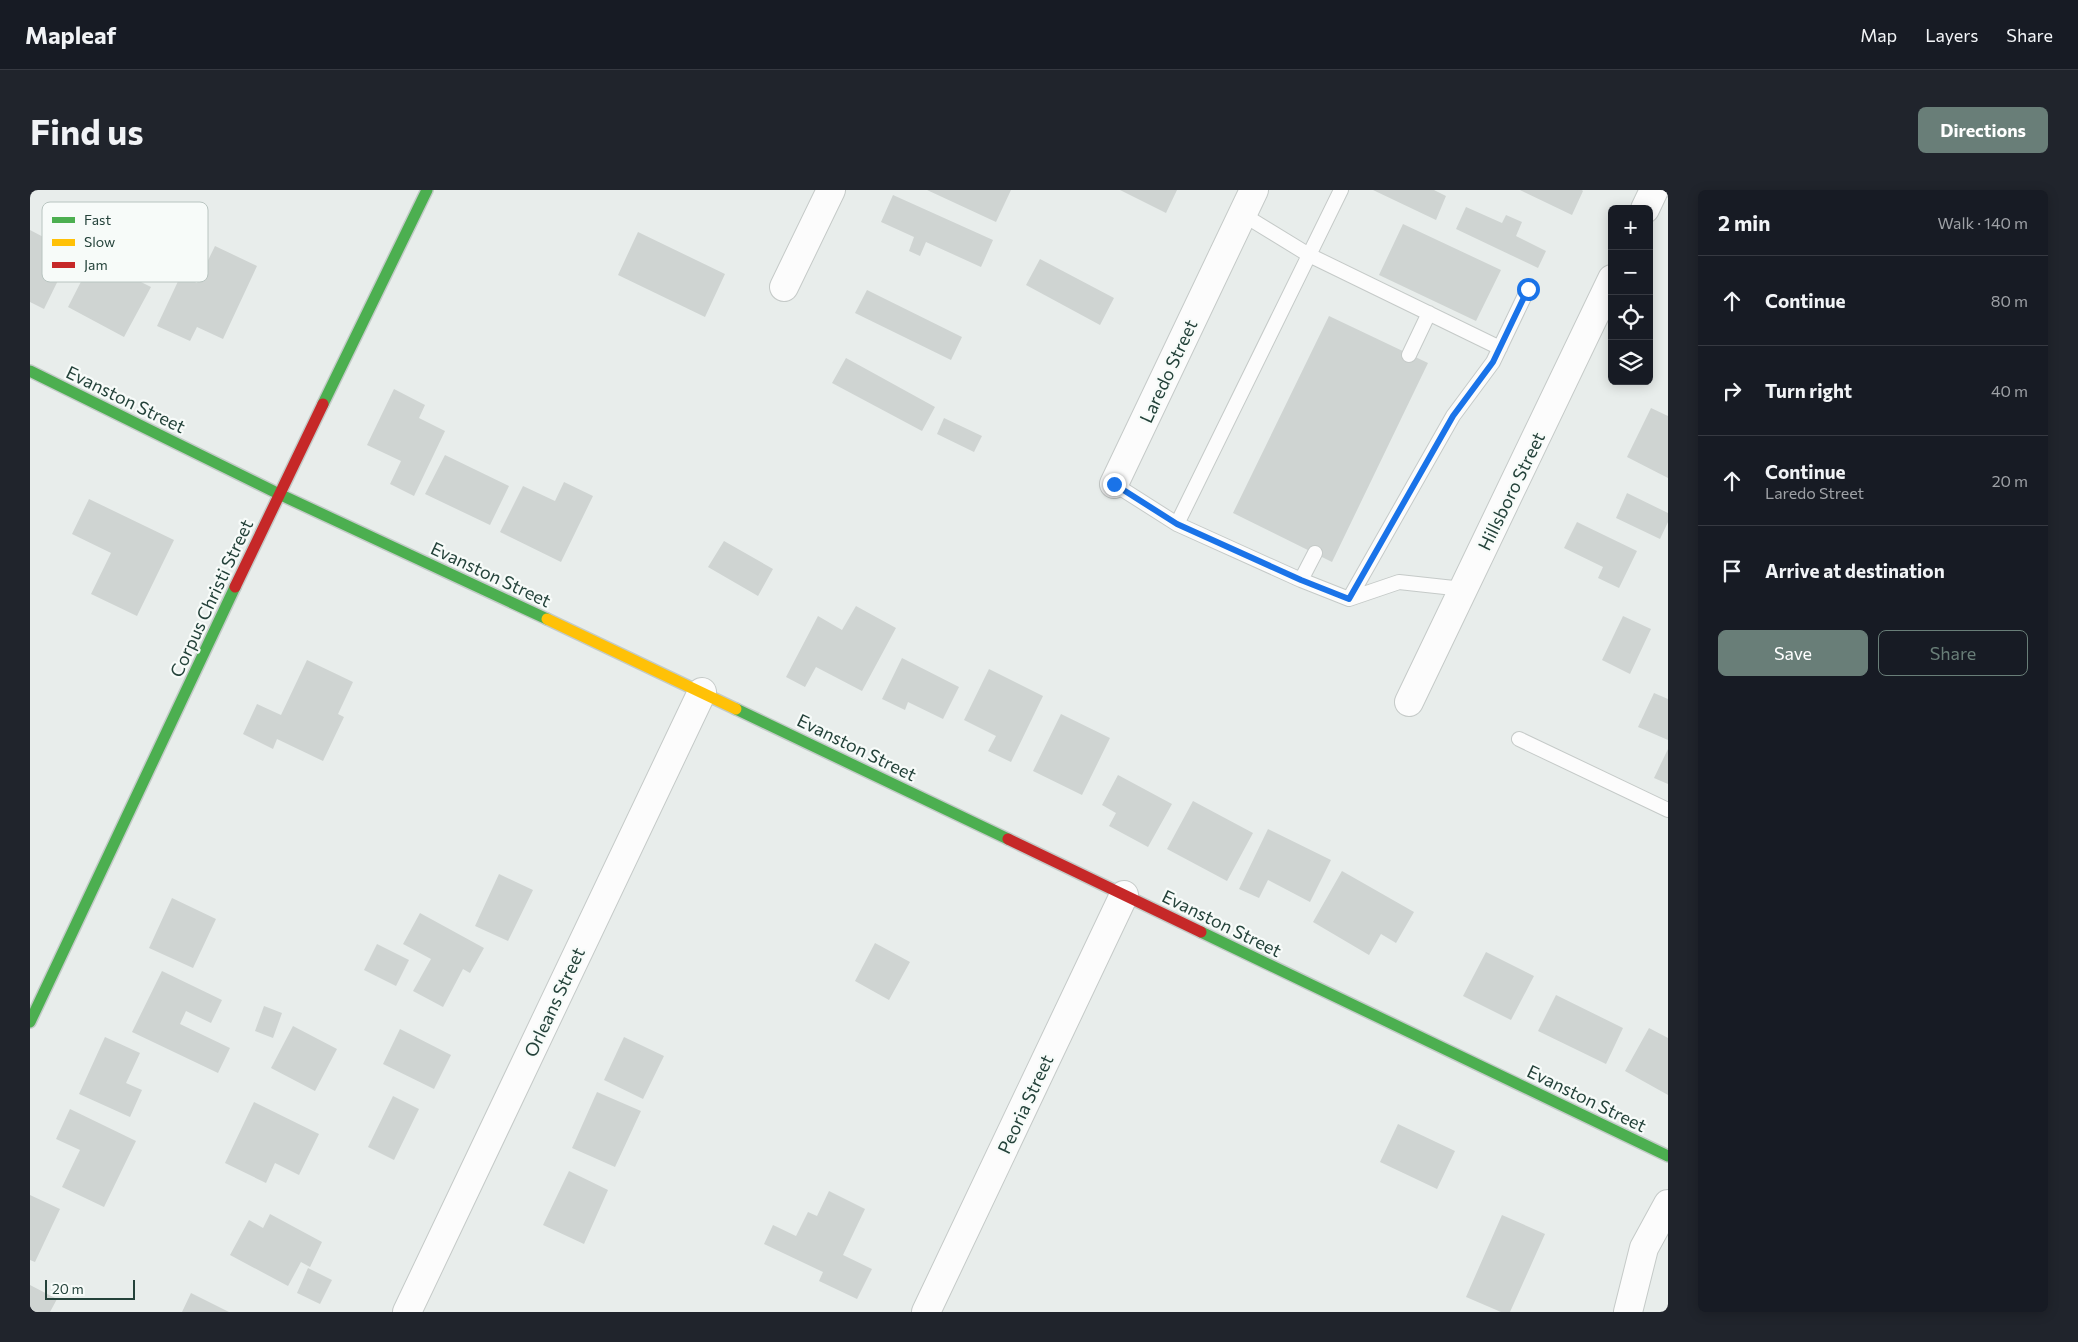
<!DOCTYPE html>
<html lang="en">
<head>
<meta charset="utf-8">
<style>
  :root { --surface:#171b24; --page:#20242c; --text:#f1f3f6; --muted:#9ea1a6; --line:#363941; --accent:#697e78 }
  body { margin:0; font-family:Commissioner,sans-serif; background:var(--page); color:var(--text) }
  .controls { position:absolute; right:15px; top:15px; display:grid; overflow:hidden; border-radius:8px; box-shadow:0 2px 12px #0003 }
  .controls button { width:45px; height:45px; display:grid; place-items:center; padding:0; border:0; border-bottom:1px solid var(--line); background:var(--surface); color:var(--text); font:25px sans-serif }
  .scale { position:absolute; left:15px; bottom:12px; width:90px; box-sizing:border-box; padding-left:5px; border:2px solid #24423a; border-top:0; font-size:14px; line-height:18px; white-space:nowrap; color:#24423a; -webkit-text-stroke:4px #f7fbf9; paint-order:stroke }
  .stop { position:absolute; width:15px; height:15px; margin:-11px; border:4px solid #1a73e8; border-radius:50%; background:#fff }
  .stop.end { background:#1a73e8; border-color:#fff; box-shadow:0 1px 5px #0008 }
  .list { margin:0; padding:0; list-style:none }
  h2 { display:flex; justify-content:space-between; align-items:center; height:65px; margin:0; padding:0 20px; font-size:21px }
  h2 small { font-size:16px; font-weight:400; color:var(--muted) }
  .list li { display:grid; grid-template-columns:32px 1fr auto; gap:15px; align-items:center; box-sizing:border-box; height:90px; padding:0 20px; border-top:1px solid var(--line) }
  .list b { display:block; font-size:19px; white-space:nowrap }
  .list p { margin:0; font-size:16px; white-space:nowrap; color:var(--muted) }
  .list em { font-size:16px; font-style:normal; color:var(--muted) }
  .actions { display:flex; gap:10px; padding:15px 20px }
  .actions a { flex:1; padding:11px 0; border:1px solid var(--accent); border-radius:8px; text-align:center; font-size:18px; color:var(--accent) }
  .actions .main { background:var(--accent); color:#fff }
  .icon { flex:none; width:28px; height:28px; fill:none; stroke:currentColor; stroke-width:2; stroke-linecap:round; stroke-linejoin:round }
  .map { position:relative; flex:none; width:1638px; height:1122px; overflow:hidden; border-radius:8px }
  header { display:flex; align-items:center; gap:30px; box-sizing:border-box; height:70px; padding:0 25px; background:var(--surface); border-bottom:1px solid var(--line) }
  header strong { font-size:24px }
  nav { display:flex; gap:28px; margin-inline-start:auto; font-size:18px }
  .intro { display:flex; align-items:center; justify-content:space-between; box-sizing:border-box; height:120px; padding:0 30px }
  h1 { margin:0; font-size:35px }
  .button { padding:12px 22px; border-radius:8px; background:var(--accent); color:#fff; font-size:18px; font-weight:700 }
  main { display:flex; gap:30px; padding:0 30px }
  aside { flex:1; background:var(--surface); border-radius:8px; box-shadow:0 2px 12px #0003 }
  .map>svg:first-child { display:block }
  .building { fill:#cfd4d2 }
  .lines { fill:none; stroke-linecap:round; stroke-linejoin:round }
  .lane-casing { stroke:#c5cac8; stroke-width:16 }
  .street-casing { stroke:#c5cac8; stroke-width:30 }
  .fast-casing { stroke:#c3cbc8; stroke-width:14 }
  .slow-casing { stroke:#c3cbc8; stroke-width:14 }
  .jam-casing { stroke:#c3cbc8; stroke-width:14 }
  .lane { stroke:#fcfcfc; stroke-width:14 }
  .street { stroke:#fcfcfc; stroke-width:28 }
  .fast { stroke:#4caf50; stroke-width:11 }
  .slow { stroke:#ffc107; stroke-width:11 }
  .jam { stroke:#c62828; stroke-width:11 }
  .route { stroke:#1a73e8; stroke-width:6 }
  .labels { text-anchor:middle; dominant-baseline:central; stroke-width:4.5; stroke-linejoin:round; paint-order:stroke }
  .street-label { font-size:18px; fill:#24423a; stroke:#f7fbf9 }
  .key { fill:#f7fbf9; stroke:#b8c4c0; stroke-width:1 }
  .key-label { font-size:14px; fill:#24423a }
</style>
</head>
<body>
<header>
<strong>Mapleaf</strong>
<nav><a>Map</a><a>Layers</a><a>Share</a></nav>
</header>
<div class="intro"><h1>Find us</h1><a class="button">Directions</a></div>
<main>
<div class="map">
<svg width="1638" height="1122" viewBox="0 0 1638 1122">
  <rect width="100%" height="100%" fill="#e8edeb"/>
  <path class="building" d="M897 0H981L966 32Z
    M1090 0H1147L1136 23Z
    M1343 0H1404L1416 6 1406 30Z
    M1490 0H1552L1553 1 1542 25Z
    M863 5 963 50 951 77 896 52 890 66 879 61 884 47 851 32Z
    M1436 17 1472 33 1476 25 1492 32 1486 46 1516 61 1508 78 1426 39Z
    M1373 34 1471 80 1446 131 1349 85Z
    M0 40 42 62 14 119 0 112Z
    M608 42 695 84 675 127 588 85Z
    M185 56 227 76 193 149 167 137 160 151 127 136 151 85 167 93Z
    M1010 69 1084 108 1070 135 996 95Z
    M58 78 85 92 91 82 121 97 94 147 38 117Z
    M837 100 932 147 921 170 825 123Z
    M1299 126 1398 173 1302 372 1203 323Z
    M816 168 905 217 892 241 802 193Z
    M364 199 395 215 389 228 415 241 384 306 360 294 371 271 337 255Z
    M1621 218 1638 226V288L1597 267Z
    M914 228 952 246 944 262 907 244Z
    M415 265 479 296 460 335 395 304Z
    M534 292 563 306 531 372 470 342 493 296 525 311Z
    M1597 303 1638 323V332L1630 349 1586 328Z
    M59 309 144 350 107 426 61 404 81 363 42 344Z
    M1547 332 1607 361 1589 398 1568 388 1573 377 1534 358Z
    M694 351 743 379 728 406 678 377Z
    M826 416 866 438 832 501 786 477 775 497 756 487 788 426 812 440Z
    M1593 426 1621 439 1600 484 1572 470Z
    M872 468 929 497 913 529 878 512 875 520 852 509Z
    M277 470 323 492 308 524 314 527 293 571 247 549 243 559 213 544 227 514 251 525Z
    M959 479 1013 506 981 572 958 561 966 546 934 530Z
    M1624 503 1638 509V550L1608 537Z
    M1031 524 1080 548 1052 605 1003 581Z
    M1638 559V594L1624 588Z
    M1088 585 1142 614 1118 657 1079 636 1086 623 1072 615Z
    M1163 611 1223 643 1197 691 1137 659Z
    M1238 639 1301 670 1280 712 1238 690 1229 708 1209 699Z
    M1312 681 1384 722 1366 753 1351 744 1339 765 1283 732Z
    M469 684 503 700 478 751 445 736Z
    M142 708 186 729 163 778 119 758Z
    M390 723 454 758 440 783 433 779 413 817 383 801 401 769 373 754Z
    M845 753 880 772 859 810 825 791Z
    M347 754 379 770 366 796 334 780Z
    M1456 762 1504 786 1481 830 1433 806Z
    M132 781 192 810 181 833 156 821 150 834 200 858 188 883 102 842Z
    M1526 805 1593 838 1576 874 1508 841Z
    M234 816 252 823 243 848 225 841Z
    M263 836 307 859 285 901 241 878Z
    M1619 838 1638 848V905L1595 881Z
    M370 839 421 865 404 899 353 874Z
    M75 847 110 863 96 893 112 900 100 927 49 904Z
    M594 847 634 866 613 909 574 890Z
    M567 902 611 921 585 977 542 958Z
    M363 906 389 919 364 970 338 957Z
    M224 912 289 944 269 985 245 973 236 993 195 973Z
    M40 919 106 951 74 1017 32 997 50 960 26 949Z
    M1368 934 1425 961 1407 999 1350 972Z
    M539 981 578 1000 554 1054 513 1035Z
    M799 1001 835 1019 813 1065 842 1079 827 1109 789 1091 793 1082 734 1054 743 1035 766 1046 778 1022 787 1026Z
    M0 1005 30 1019 5 1072 0 1070Z
    M240 1024 292 1052 280 1077 271 1072 258 1096 200 1065 219 1030 233 1038Z
    M1472 1025 1515 1044 1480 1122H1471L1436 1107Z
    M278 1078 302 1090 290 1114 267 1103Z
    M0 1095 27 1109 20 1122H0Z
    M161 1103 199 1122H152Z"/>
  <g class="lines">
    <g class="lane-casing">
      <path id="lane" d="M1212 24 1279 65 1470 158
        M1379 165 1399 123
        M1084 294 1147 334 1271 390 1319 409 1369 392 1433 399
        M1147 334 1311 0
        M1271 390 1285 363
        M1319 409 1423 226 1463 172 1498 99
        M1489 549 1638 620"/>
    </g>
    <g class="street-casing">
      <path id="street" d="M1615 19 1624 0
        M754 97 801 0
        M1084 294 1224 0
        M1379 512 1582 89
        M377 1122 672 502
        M896 1122 1094 705
        M1598 1122 1614 1058 1638 1014"/>
    </g>
    <g class="fast-casing">
      <path id="fast" d="M0 181 249 304 517 429
        M293 214 397 0
        M706 519 978 649
        M1171 742 1638 966
        M0 832 205 397"/>
    </g>
    <g class="slow-casing">
      <path id="slow" d="M517 429 706 519"/>
    </g>
    <g class="jam-casing">
      <path id="jam" d="M205 397 293 214
        M978 649 1171 742"/>
    </g>
    <use href="#lane" class="lane"/>
    <use href="#street" class="street"/>
    <use href="#fast" class="fast"/>
    <use href="#slow" class="slow"/>
    <use href="#jam" class="jam"/>
  </g>
  <g class="lines">
    <path class="route" d="M1084 294 1147 334 1271 390 1319 409 1423 226 1463 172 1498 99"/>
  </g>
  <g class="labels">
    <g class="street-label">
      <text transform="translate(1138 181) rotate(-65)">Laredo Street</text>
      <text transform="translate(96 209) rotate(26)">Evanston Street</text>
      <text transform="translate(1481 301) rotate(-64)">Hillsboro Street</text>
      <text transform="translate(461 384) rotate(25)">Evanston Street</text>
      <text transform="translate(181 408) rotate(-65)">Corpus Christi Street</text>
      <text transform="translate(827 557) rotate(26)">Evanston Street</text>
      <text transform="translate(1192 733) rotate(26)">Evanston Street</text>
      <text transform="translate(524 812) rotate(-65)">Orleans Street</text>
      <text transform="translate(1557 908) rotate(26)">Evanston Street</text>
      <text transform="translate(995 914) rotate(-65)">Peoria Street</text>
    </g>
  </g>
  <rect x="12" y="12" width="166" height="80" rx="8" class="key"/>
  <rect x="22" y="27" width="23" height="6" fill="#4caf50"/>
  <rect x="22" y="49" width="23" height="7" fill="#ffc107"/>
  <rect x="22" y="72" width="23" height="6" fill="#c62828"/>
  <g class="key-label">
    <text x="54" y="35">Fast</text>
    <text x="54" y="57">Slow</text>
    <text x="54" y="80">Jam</text>
  </g>
</svg>
<div class="controls">
<button>+</button>
<button>−</button>
<button><svg class="icon" aria-label="locate" viewBox="0 0 24 24"><circle cx="12" cy="12" r="6"/><path d="M12 2v4M12 18v4M2 12h4M18 12h4"/></svg></button>
<button><svg class="icon" aria-label="layers" viewBox="0 0 24 24"><path d="M12 4l9 5-9 5-9-5zM3 14l9 5 9-5"/></svg></button>
</div>
<div class="scale">20 m</div>
<div class="stop" style="left:1498px;top:99px"></div>
<div class="stop end" style="left:1084px;top:294px"></div>
</div>
<aside>
<h2>2 min<small>Walk · 140 m</small></h2>
<ul class="list">
<li><svg class="icon" aria-label="ahead" viewBox="0 0 24 24"><path d="M12 20V5M6 11l6-6 6 6"/></svg><div><b>Continue</b></div><em>80 m</em></li>
<li><svg class="icon" aria-label="right" viewBox="0 0 24 24"><path d="M7 20v-9h11M14 6l5 5-5 5"/></svg><div><b>Turn right</b></div><em>40 m</em></li>
<li><svg class="icon" aria-label="ahead" viewBox="0 0 24 24"><path d="M12 20V5M6 11l6-6 6 6"/></svg><div><b>Continue</b><p>Laredo Street</p></div><em>20 m</em></li>
<li><svg class="icon" aria-label="arrive" viewBox="0 0 24 24"><path d="M6 21V4h12l-3 4 3 4H6"/></svg><div><b>Arrive at destination</b></div></li>
</ul>
<div class="actions"><a class="main">Save</a><a>Share</a></div>
</aside>
</main>
</body>
</html>
